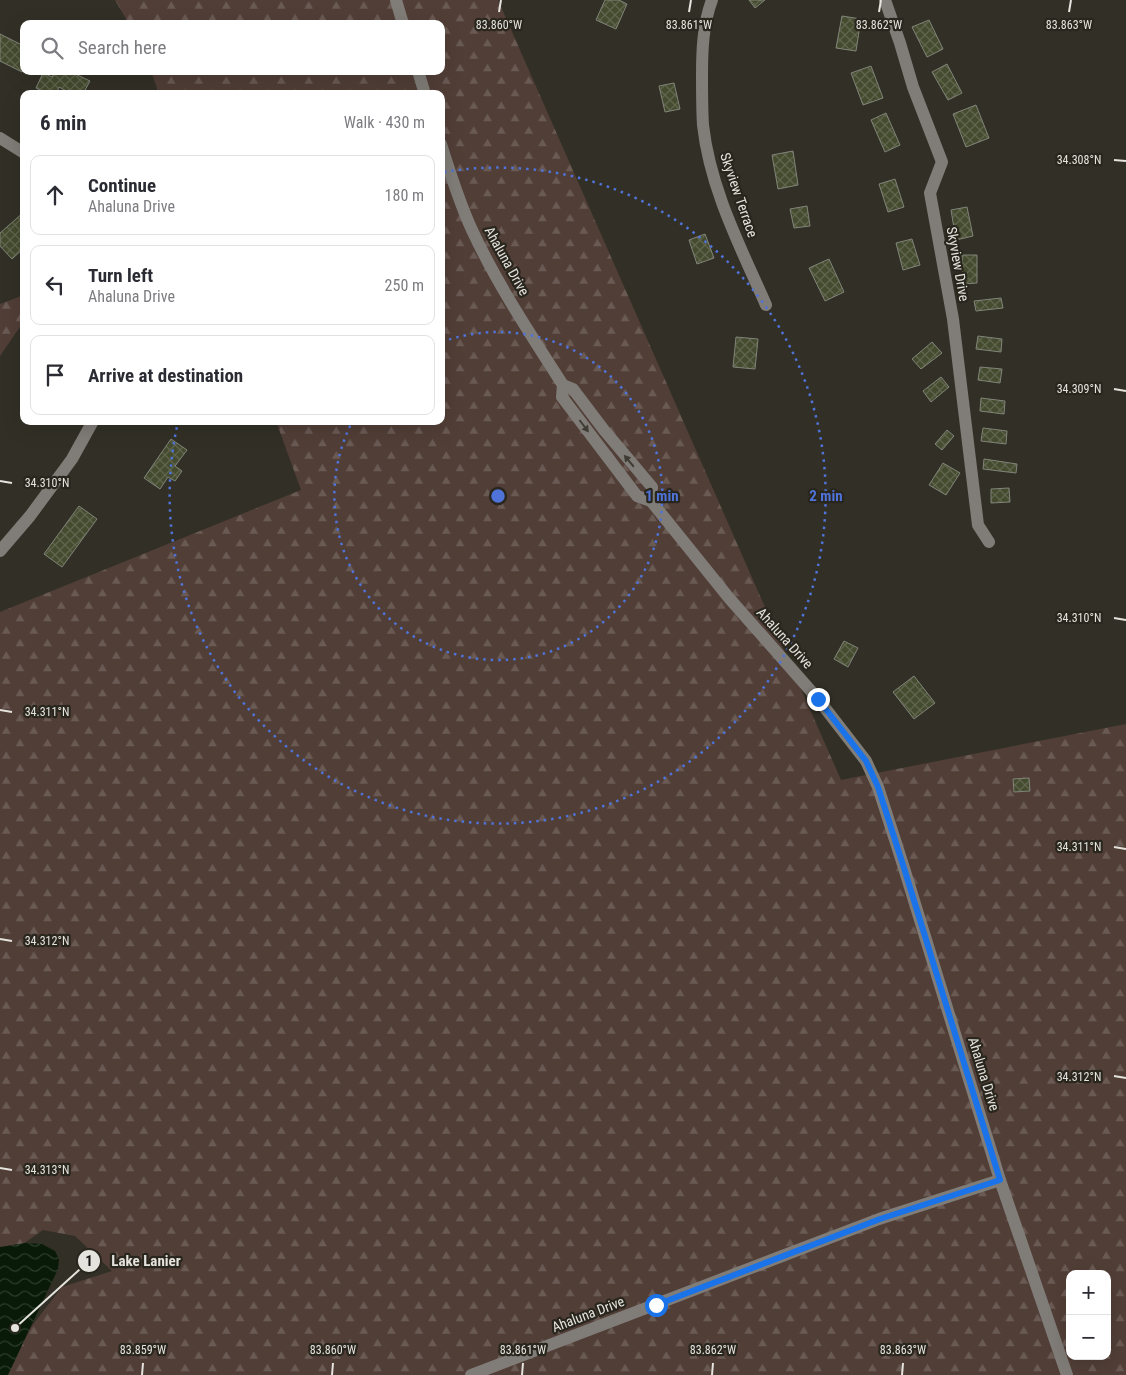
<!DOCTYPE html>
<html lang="en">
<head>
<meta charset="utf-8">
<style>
  :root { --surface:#fff; --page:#f7f7f7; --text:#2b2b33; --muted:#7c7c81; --line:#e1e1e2 }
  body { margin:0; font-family:"Roboto Condensed",sans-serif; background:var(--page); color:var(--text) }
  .controls { position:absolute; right:15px; bottom:15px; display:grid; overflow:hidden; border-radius:10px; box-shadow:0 5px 20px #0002 }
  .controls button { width:45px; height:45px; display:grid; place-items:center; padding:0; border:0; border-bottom:1px solid var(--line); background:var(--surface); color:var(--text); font:25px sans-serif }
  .stop { position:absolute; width:15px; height:15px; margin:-11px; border:4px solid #1a73e8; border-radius:50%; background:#fff }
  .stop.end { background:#1a73e8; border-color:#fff; box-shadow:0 1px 5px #0008 }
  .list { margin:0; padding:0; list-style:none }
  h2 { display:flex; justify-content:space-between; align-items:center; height:65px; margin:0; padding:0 20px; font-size:21px }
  h2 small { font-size:16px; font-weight:400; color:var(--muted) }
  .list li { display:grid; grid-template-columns:32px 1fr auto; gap:15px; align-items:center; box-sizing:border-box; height:80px; margin:0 10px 10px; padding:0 10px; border:1px solid var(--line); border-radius:10px }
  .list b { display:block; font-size:19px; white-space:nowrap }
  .list p { margin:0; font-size:16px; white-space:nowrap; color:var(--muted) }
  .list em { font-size:16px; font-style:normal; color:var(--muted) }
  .icon { flex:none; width:28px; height:28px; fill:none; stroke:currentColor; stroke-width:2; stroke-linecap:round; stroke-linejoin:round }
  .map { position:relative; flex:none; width:1126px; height:1375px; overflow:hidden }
  .search { position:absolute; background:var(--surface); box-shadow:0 5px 20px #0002; left:20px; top:20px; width:425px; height:55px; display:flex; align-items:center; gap:12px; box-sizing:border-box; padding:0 18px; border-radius:10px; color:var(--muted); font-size:19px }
  .panel { position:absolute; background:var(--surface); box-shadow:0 5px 20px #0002; left:20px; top:90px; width:425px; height:335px; border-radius:10px }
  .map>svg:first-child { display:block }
  .forest { fill:url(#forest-firs); fill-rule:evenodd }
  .water { fill:url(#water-waves) }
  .building { fill:url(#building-cross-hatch); stroke:#818479 }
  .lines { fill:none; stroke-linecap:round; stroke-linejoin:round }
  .minor { stroke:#807c78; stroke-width:12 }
  .oneway { fill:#3e3c34 }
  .route { stroke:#1a73e8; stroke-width:6 }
  .ticks { fill:none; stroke:#e5e3dd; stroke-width:2 }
  .ring { fill:none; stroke:#4f73d9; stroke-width:2.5; stroke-dasharray:2.5 5 }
  .labels { text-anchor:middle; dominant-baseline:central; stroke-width:4.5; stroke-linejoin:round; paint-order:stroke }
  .street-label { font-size:14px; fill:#e5e3dd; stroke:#28261d }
  .ticks-label { font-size:12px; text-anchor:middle; fill:#e5e3dd; stroke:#28261d; stroke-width:4.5; stroke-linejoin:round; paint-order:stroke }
  .centre { fill:#4f73d9; stroke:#28261d; stroke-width:2.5 }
  .ring-label { font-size:15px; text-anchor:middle; font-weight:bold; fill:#4f73d9; stroke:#28261d; stroke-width:4.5; stroke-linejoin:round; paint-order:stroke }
  .leader { fill:none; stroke:#e5e3dd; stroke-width:2 }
  .callout-dot { fill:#e5e3dd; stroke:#28261d; stroke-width:2 }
  .mark-label { font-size:15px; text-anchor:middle; font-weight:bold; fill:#111 }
  .callout-label { font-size:15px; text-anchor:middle; font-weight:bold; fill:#e5e3dd; stroke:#28261d; stroke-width:4.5; stroke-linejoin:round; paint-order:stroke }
</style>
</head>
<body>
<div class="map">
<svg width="1126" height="1375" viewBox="0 0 1126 1375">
  <defs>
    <pattern id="forest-firs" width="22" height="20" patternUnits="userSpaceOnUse" patternTransform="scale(1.25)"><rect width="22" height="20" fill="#513e37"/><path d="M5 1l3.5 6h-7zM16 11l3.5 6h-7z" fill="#6a5a54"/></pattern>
    <pattern id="water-waves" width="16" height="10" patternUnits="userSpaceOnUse" patternTransform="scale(1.25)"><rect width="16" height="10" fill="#091b08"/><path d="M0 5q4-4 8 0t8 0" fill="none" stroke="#2d3c2c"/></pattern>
    <pattern id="building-cross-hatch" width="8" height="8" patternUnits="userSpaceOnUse" patternTransform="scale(1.25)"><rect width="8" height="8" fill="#454b2f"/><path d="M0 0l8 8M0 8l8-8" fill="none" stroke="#60654d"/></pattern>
  </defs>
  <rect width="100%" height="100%" fill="#323026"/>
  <path class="forest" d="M115 0H498L841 780 1126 724V1375H2L31 1327 62 1287 112 1271 75 1236 43 1230 0 1260V612L301 490 276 421H441V94H159L151 71H441V24H129ZM1070 1274H1107V1356H1070Z
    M24 295V321L0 356V304Z"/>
  <path class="water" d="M25 1243 42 1244 55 1251 59 1259 58 1269 8 1375H0V1247Z"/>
  <path class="building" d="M605 0H619L627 4 616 29 596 20Z
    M749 0H765L755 8Z
    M842 16 861 19 856 51 836 48Z
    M929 20 943 49 927 57 912 27Z
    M0 34 24 46V69L22 72 0 61Z
    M947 64 962 93 948 100 932 72Z
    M871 66 883 98 863 105 851 73Z
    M55 71H69L90 81 83 94H72L59 87 56 94H48L36 88 43 73 52 77Z
    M674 83 680 109 665 112 659 86Z
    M976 105 989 138 966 147 953 114Z
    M886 113 900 145 885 152 871 120Z
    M793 151 798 185 778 189 772 155Z
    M895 179 904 207 888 212 879 184Z
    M807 206 810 226 794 228 790 209Z
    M967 207 973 236 956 240 951 210Z
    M24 212V248L12 259 0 246V233Z
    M705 234 714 258 697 264 689 240Z
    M912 239 920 265 903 270 896 243Z
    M962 255H977V283L963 284Z
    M829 259 844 292 825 301 809 268Z
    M1001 298 1003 308 976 311 974 301Z
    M978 336 1002 339 1001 352 976 349Z
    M736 337 758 339 755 369 733 367Z
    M932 342 942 353 921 369 912 359Z
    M980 367 1002 369 1000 383 978 380Z
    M941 377 949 387 931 402 923 391Z
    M981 398 1005 401 1004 414 980 411Z
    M983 428 1007 431 1006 444 981 441Z
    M947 430 954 436 942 450 935 444Z
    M171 439 187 450 175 466 182 471 175 481 168 477 160 489 144 478Z
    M984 459 1017 464 1016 473 983 469Z
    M943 463 960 473 946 495 929 485Z
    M1009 488 1010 502 991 503V489Z
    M79 506 97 519 62 567 44 554Z
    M844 641 858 648 848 667 834 659Z
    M914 676 935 703 914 719 893 692Z
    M1029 778 1030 791 1014 792 1013 779Z"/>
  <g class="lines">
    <path class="minor" d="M396 0 403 24
      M712 0C703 24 702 50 702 75 702 92 702 109 703 125 710 189 741 248 766 305
      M885 0 900 43 913 87 942 162 930 193 953 319 978 525 989 542
      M418 71 425 94
      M0 138 24 153
      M441 144C450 173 459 202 472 230 497 284 531 335 563 385L573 389 604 430 652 487 651 501
      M563 385 562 397 637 496 651 501 729 598 818 699 866 761 878 787 904 868 1000 1180 1067 1375
      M0 551 30 516 72 459 93 421
      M471 1375 879 1219 1000 1180"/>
  </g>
  <defs><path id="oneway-solid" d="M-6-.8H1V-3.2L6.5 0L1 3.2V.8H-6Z" transform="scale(1.25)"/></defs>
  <g class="oneway">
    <use href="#oneway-solid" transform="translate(584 426) rotate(53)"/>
    <use href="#oneway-solid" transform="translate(629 461) rotate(-130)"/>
  </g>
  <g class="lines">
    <path class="route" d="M656 1305 880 1219 1000 1180 904 868 878 787 866 761 818 699"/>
  </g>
  <path class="ticks" d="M499 12 501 0M689 12 691 0M879 12 881 0M1069 12 1071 0M1114 160 1126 161M1114 389 1126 391M0 481 12 483M1114 618 1126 620M0 710 12 712M1114 847 1126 849M0 939 12 941M1114 1076 1126 1078M0 1168 12 1170M142 1375 143 1363M332 1375 333 1363M522 1375 523 1363M712 1375 713 1363M902 1375 903 1363"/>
  <g class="ring">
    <path d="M442 342A164 164 0 1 1 352 422"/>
    <path d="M444 172A328 328 0 1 1 178 422"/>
  </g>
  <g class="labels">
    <g class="street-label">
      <text transform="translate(739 195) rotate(71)">Skyview Terrace</text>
      <text transform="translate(507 261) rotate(61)">Ahaluna Drive</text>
      <text transform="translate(958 264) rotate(80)">Skyview Drive</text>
      <text transform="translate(785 638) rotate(48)">Ahaluna Drive</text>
      <text transform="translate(984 1074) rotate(73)">Ahaluna Drive</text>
      <text transform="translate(588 1314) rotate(-21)">Ahaluna Drive</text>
    </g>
  </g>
  <g class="ticks-label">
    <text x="499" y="29">83.860°W</text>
    <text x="689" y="29">83.861°W</text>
    <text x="879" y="29">83.862°W</text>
    <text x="1069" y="29">83.863°W</text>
    <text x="1079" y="164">34.308°N</text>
    <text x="1079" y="393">34.309°N</text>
    <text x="47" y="487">34.310°N</text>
    <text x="1079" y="622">34.310°N</text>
    <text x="47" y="716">34.311°N</text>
    <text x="1079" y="851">34.311°N</text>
    <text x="47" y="945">34.312°N</text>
    <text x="1079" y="1081">34.312°N</text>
    <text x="47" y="1174">34.313°N</text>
    <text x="143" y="1354">83.859°W</text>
    <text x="333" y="1354">83.860°W</text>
    <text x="523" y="1354">83.861°W</text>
    <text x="713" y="1354">83.862°W</text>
    <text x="903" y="1354">83.863°W</text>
  </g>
  <circle cx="498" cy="496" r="8" class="centre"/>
  <g class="ring-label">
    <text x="662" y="501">1 min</text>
    <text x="826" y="501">2 min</text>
  </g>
  <path class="leader" d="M15 1328L89 1261"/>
  <g class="callout-dot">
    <circle cx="15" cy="1328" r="5"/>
    <circle cx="89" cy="1261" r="12"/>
  </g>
  <g class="mark-label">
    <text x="89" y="1266">1</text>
  </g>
  <g class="callout-label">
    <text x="146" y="1266">Lake Lanier</text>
  </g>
</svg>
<div class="controls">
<button>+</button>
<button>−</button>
</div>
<div class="stop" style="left:656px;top:1305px"></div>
<div class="stop end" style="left:818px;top:699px"></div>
<div class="search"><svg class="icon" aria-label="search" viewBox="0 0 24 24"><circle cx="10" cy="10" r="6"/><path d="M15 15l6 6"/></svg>Search here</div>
<section class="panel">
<h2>6 min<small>Walk · 430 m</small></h2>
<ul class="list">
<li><svg class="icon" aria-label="ahead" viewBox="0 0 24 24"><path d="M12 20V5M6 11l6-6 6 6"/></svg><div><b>Continue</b><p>Ahaluna Drive</p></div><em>180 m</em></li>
<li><svg class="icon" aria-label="left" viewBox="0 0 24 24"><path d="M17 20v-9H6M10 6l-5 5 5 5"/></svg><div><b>Turn left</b><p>Ahaluna Drive</p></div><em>250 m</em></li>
<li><svg class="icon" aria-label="arrive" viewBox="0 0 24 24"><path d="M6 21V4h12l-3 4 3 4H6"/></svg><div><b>Arrive at destination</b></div></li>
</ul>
</section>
</div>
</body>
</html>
